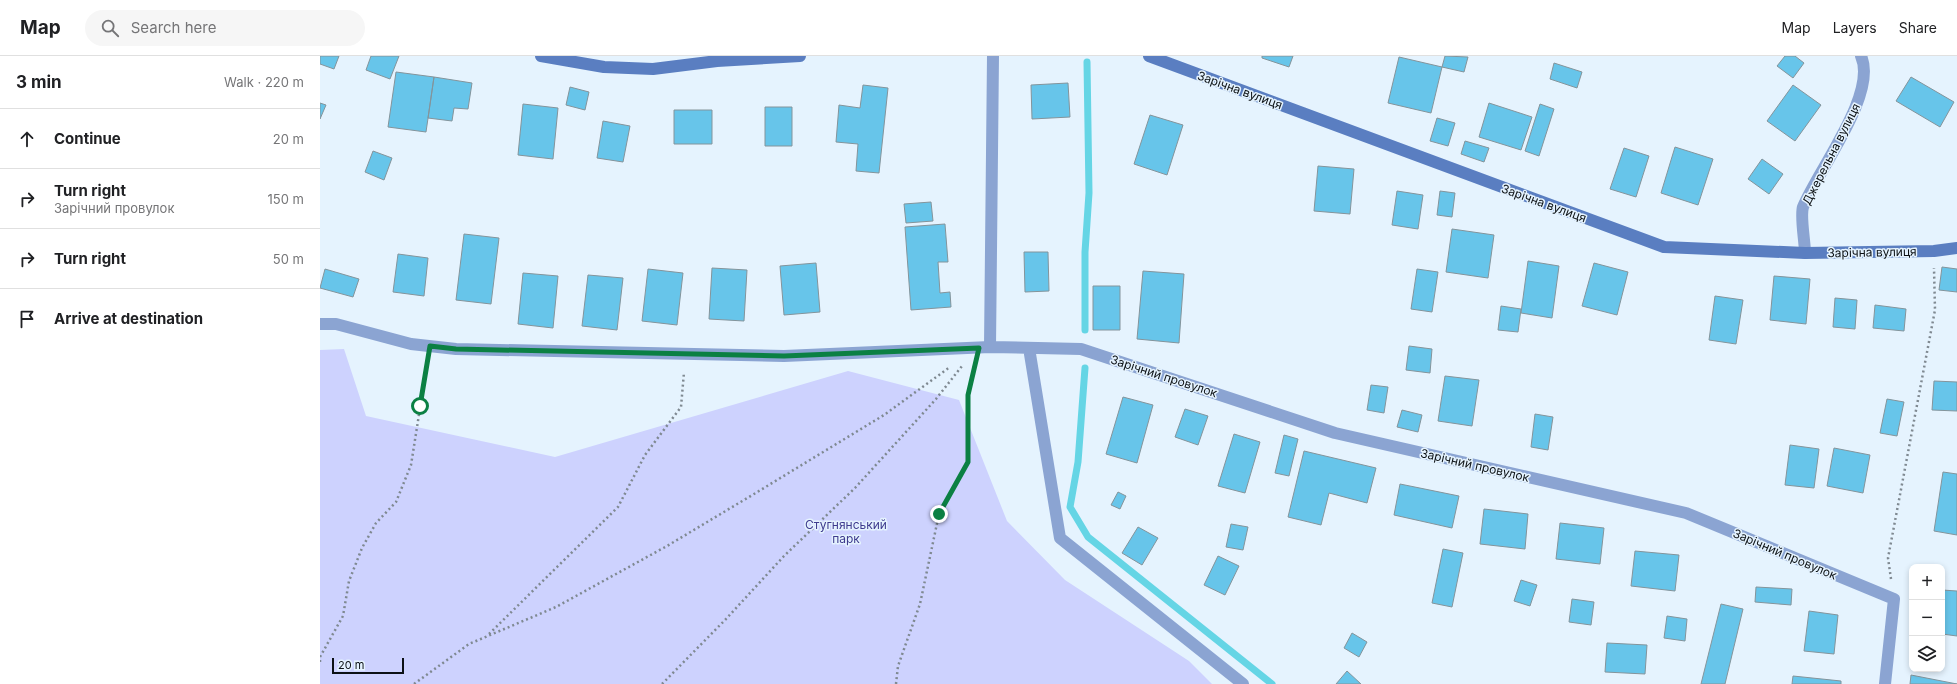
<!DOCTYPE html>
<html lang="en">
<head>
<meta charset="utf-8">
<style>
  :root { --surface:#fff; --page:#f6f6f6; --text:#202124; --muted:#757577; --line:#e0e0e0 }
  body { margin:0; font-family:Inter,sans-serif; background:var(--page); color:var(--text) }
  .controls { position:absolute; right:12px; bottom:12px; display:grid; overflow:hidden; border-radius:8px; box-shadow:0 2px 6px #0003 }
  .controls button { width:36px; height:36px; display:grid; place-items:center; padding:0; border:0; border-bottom:1px solid var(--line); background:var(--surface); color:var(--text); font:20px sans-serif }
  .scale { position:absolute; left:12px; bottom:10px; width:72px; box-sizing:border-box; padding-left:4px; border:2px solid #0c1115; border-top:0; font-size:11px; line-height:14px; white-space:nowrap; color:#0c1115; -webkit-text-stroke:3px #e5f3fe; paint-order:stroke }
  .stop { position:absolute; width:12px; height:12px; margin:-9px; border:3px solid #0b8043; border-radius:50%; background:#fff }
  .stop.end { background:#0b8043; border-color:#fff; box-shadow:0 1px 4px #0008 }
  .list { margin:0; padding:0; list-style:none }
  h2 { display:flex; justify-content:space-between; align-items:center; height:52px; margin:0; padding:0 16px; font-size:17px }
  h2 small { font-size:13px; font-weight:400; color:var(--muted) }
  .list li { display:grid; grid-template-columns:26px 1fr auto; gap:12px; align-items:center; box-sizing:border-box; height:60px; padding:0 16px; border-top:1px solid var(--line) }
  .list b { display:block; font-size:15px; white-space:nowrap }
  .list p { margin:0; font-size:13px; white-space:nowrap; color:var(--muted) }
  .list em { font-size:13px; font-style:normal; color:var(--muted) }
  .icon { flex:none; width:22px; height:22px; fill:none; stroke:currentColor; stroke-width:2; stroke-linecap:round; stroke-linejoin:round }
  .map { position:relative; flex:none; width:1637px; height:628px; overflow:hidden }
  header { display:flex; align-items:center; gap:24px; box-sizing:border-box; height:56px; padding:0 20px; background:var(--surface); border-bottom:1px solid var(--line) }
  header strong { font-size:19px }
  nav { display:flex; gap:22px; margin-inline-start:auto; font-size:14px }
  .search { width:280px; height:36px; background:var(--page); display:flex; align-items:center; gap:10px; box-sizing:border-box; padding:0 14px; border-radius:22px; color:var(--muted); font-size:15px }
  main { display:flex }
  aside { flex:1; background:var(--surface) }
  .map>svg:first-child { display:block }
  .green { fill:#cdd2fe }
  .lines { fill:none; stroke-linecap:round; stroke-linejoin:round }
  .stream { stroke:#65d5e5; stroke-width:7 }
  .building { fill:#67c5ea; stroke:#84949b }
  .path { stroke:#7f8991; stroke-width:2.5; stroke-dasharray:2 3; stroke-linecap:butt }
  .street { stroke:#8ba4d2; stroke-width:12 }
  .secondary { stroke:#5a7ec1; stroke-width:12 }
  .route { stroke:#0b8043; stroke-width:5 }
  .labels { text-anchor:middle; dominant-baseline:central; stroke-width:3; stroke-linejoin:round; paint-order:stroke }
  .street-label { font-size:12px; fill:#0c1115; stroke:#e5f3fe }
  .park-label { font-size:12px; fill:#3e3b8e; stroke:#e5f3fe }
</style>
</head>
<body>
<header>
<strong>Map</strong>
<div class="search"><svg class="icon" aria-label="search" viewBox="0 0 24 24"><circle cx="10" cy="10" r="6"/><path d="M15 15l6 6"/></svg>Search here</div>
<nav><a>Map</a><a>Layers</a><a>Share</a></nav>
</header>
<main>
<aside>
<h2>3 min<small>Walk · 220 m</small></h2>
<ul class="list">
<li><svg class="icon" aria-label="ahead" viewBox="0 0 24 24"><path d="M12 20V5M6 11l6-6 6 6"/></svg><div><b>Continue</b></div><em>20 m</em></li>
<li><svg class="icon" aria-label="right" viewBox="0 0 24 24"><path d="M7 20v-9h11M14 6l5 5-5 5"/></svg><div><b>Turn right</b><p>Зарічний провулок</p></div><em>150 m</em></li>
<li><svg class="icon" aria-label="right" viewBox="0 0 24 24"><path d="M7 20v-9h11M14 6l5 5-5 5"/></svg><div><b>Turn right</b></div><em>50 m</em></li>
<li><svg class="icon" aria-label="arrive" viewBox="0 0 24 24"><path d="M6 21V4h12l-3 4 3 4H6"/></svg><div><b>Arrive at destination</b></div></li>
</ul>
</aside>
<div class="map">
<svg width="1637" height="628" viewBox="0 0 1637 628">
  <rect width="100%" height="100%" fill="#e5f3fe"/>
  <path class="green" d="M24 293 46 360 235 401 528 315 639 344 687 465 745 524 869 605 892 628H0V294Z"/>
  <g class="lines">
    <path class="stream" d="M765 274V196L769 137 767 6
      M765 312 758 406 750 451 768 481 952 628"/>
  </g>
  <path class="building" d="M0 0H19L14 13 0 8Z
    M51 0H79L70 23 46 14Z
    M942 0H973L969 11 942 2Z
    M1125 0 1148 1 1144 16 1122 11Z
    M1465 0H1475L1484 7 1473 22 1457 10Z
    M1079 1 1122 11 1111 57 1068 47Z
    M1234 7 1262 16 1257 32 1230 23Z
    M76 16 114 21 106 76 68 71Z
    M114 21 152 27 148 53 134 52 132 65 108 62Z
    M1591 21 1634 46 1620 71 1576 45Z
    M748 27 750 61 712 63 711 29Z
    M543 29 568 32 559 117 536 115 538 88 516 86 519 49 540 52Z
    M1473 29 1501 49 1475 85 1447 65Z
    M250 31 269 36 265 54 246 49Z
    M0 47 6 49 0 63Z
    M1169 47 1212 61 1201 94 1159 81Z
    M203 48 238 52 233 103 198 99Z
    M1220 48 1234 53 1219 100 1205 95Z
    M445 51H472V90H445Z
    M354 54H392V88H354Z
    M830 59 863 69 847 119 814 108Z
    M1117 62 1135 67 1128 90 1110 85Z
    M283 65 310 70 303 106 277 102Z
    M1145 85 1169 92 1164 106 1141 98Z
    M1355 91 1393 103 1378 149 1341 137Z
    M1304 92 1329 100 1316 141 1290 133Z
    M53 95 72 102 64 124 45 116Z
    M1442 103 1463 118 1449 138 1428 123Z
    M998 110 1034 113 1030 158 994 155Z
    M1077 135 1103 139 1098 173 1072 169Z
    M1120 135 1135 137 1132 161 1117 159Z
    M611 146 613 165 586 167 584 148Z
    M625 168 628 206H618L620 237 630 236 631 251 591 254 585 171Z
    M1132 173 1174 179 1168 222 1126 216Z
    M144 178 179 182 171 248 136 244Z
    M704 196H728L729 235 705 236Z
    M78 198 108 202 104 240 73 236Z
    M1208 205 1239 210 1232 262 1201 257Z
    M496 207 500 256 464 259 460 210Z
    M1274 207 1308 216 1297 259 1262 250Z
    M1622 211 1637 213V236L1619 234Z
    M392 212 427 214 424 265 389 263Z
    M5 213 39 223 33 241 0 232Z
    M328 213 363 217 357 269 322 265Z
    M1097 213 1118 216 1112 256 1091 253Z
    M823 215 864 218 859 287 817 283Z
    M203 217 238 220 233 272 198 268Z
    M268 219 303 222 297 274 262 270Z
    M1454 220 1490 223 1486 268 1450 264Z
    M773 230H800V274H773Z
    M1395 240 1423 244 1416 288 1389 284Z
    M1515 242 1537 244 1535 273 1513 271Z
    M1555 249 1586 253 1584 275 1553 272Z
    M1181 250 1201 253 1198 276 1178 274Z
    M1089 290 1112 293 1110 317 1086 314Z
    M1125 320 1159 324 1152 370 1118 365Z
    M1614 325 1637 326V355L1612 354Z
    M1051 329 1068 331 1064 357 1047 354Z
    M803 341 833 349 817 407 786 398Z
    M1567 343 1584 346 1577 380 1560 377Z
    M865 353 888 360 878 389 855 381Z
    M1082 354 1102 359 1098 376 1077 371Z
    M1215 358 1233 361 1228 394 1211 391Z
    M914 378 940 386 925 437 898 430Z
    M964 379 978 383 969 420 955 417Z
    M1470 389 1499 393 1494 432 1465 429Z
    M1514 392 1550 399 1543 437 1507 430Z
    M984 395 1056 412 1047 447 1009 437 1001 469 968 461Z
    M1623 416 1637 418V479L1614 475Z
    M1080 428 1139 440 1132 472 1074 459Z
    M798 436 806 440 800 453 791 449Z
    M1164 453 1208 458 1205 493 1160 488Z
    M1240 467 1284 472 1280 508 1236 503Z
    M911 468 928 471 923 494 906 491Z
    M818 471 838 482 822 509 802 497Z
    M1123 493 1143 497 1132 551 1112 547Z
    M1315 495 1359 499 1355 535 1311 530Z
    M898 500 919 510 905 539 884 529Z
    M1201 524 1217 529 1210 550 1194 545Z
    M1436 531 1472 533 1471 549 1435 546Z
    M1622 534 1637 535V580L1622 578Z
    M1252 543 1274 546 1271 569 1249 566Z
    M1401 548 1423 553 1405 628H1381Z
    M1489 555 1518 559 1514 598 1484 595Z
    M1347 560 1367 563 1365 585 1344 582Z
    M1032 577 1047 586 1039 601 1024 592Z
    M1287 587 1327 589 1325 618 1285 616Z
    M1027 615 1041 628H1016Z
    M1591 619 1637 628H1590Z
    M1473 620 1521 625V628H1472Z"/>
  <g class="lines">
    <path class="path" d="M1571 523 1568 502 1615 254 1614 212
      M169 578 298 451 325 399 361 351 364 316
      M0 606V601L23 560 29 525 42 492 56 467 76 446 91 409 107 308
      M94 628 149 588 236 551 347 490 434 438 564 359 630 311
      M342 628 406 563 464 500 535 432 616 343 642 310
      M576 628 578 610 600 548 619 458 648 406V339L654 310"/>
    <path class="street" d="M1485 197C1485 186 1480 160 1483 151 1498 114 1558 38 1541 0
      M0 268H16L91 288 136 293 464 300 670 291 761 293 1015 377 1366 457 1574 543 1565 628
      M670 291 673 0
      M709 292 740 482 923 628"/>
    <path class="secondary" d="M221 0 284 11 333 13 397 5 480 0
      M829 0 1344 191 1485 197 1614 195 1637 192"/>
  </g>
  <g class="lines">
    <path class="route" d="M100 350 110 290 136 293 464 300 659 292 648 339V406L619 458"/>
  </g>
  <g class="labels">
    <g class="street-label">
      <text transform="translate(920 34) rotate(20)">Зарічна вулиця</text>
      <text transform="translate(1511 98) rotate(-63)">Джерельна вулиця</text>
      <text transform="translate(1224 147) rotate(20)">Зарічна вулиця</text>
      <text transform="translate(1552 196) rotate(-1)">Зарічна вулиця</text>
      <text transform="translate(844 320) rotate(18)">Зарічний провулок</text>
      <text transform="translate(1155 409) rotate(13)">Зарічний провулок</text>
      <text transform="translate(1465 498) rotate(23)">Зарічний провулок</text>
    </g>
    <g class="park-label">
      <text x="526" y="468">Стугнянський<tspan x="526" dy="14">парк</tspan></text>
    </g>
  </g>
</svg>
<div class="controls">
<button>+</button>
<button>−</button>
<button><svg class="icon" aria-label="layers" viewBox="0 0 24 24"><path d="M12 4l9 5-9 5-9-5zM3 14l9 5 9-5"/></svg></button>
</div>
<div class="scale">20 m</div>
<div class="stop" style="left:100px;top:350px"></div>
<div class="stop end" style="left:619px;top:458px"></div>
</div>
</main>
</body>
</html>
